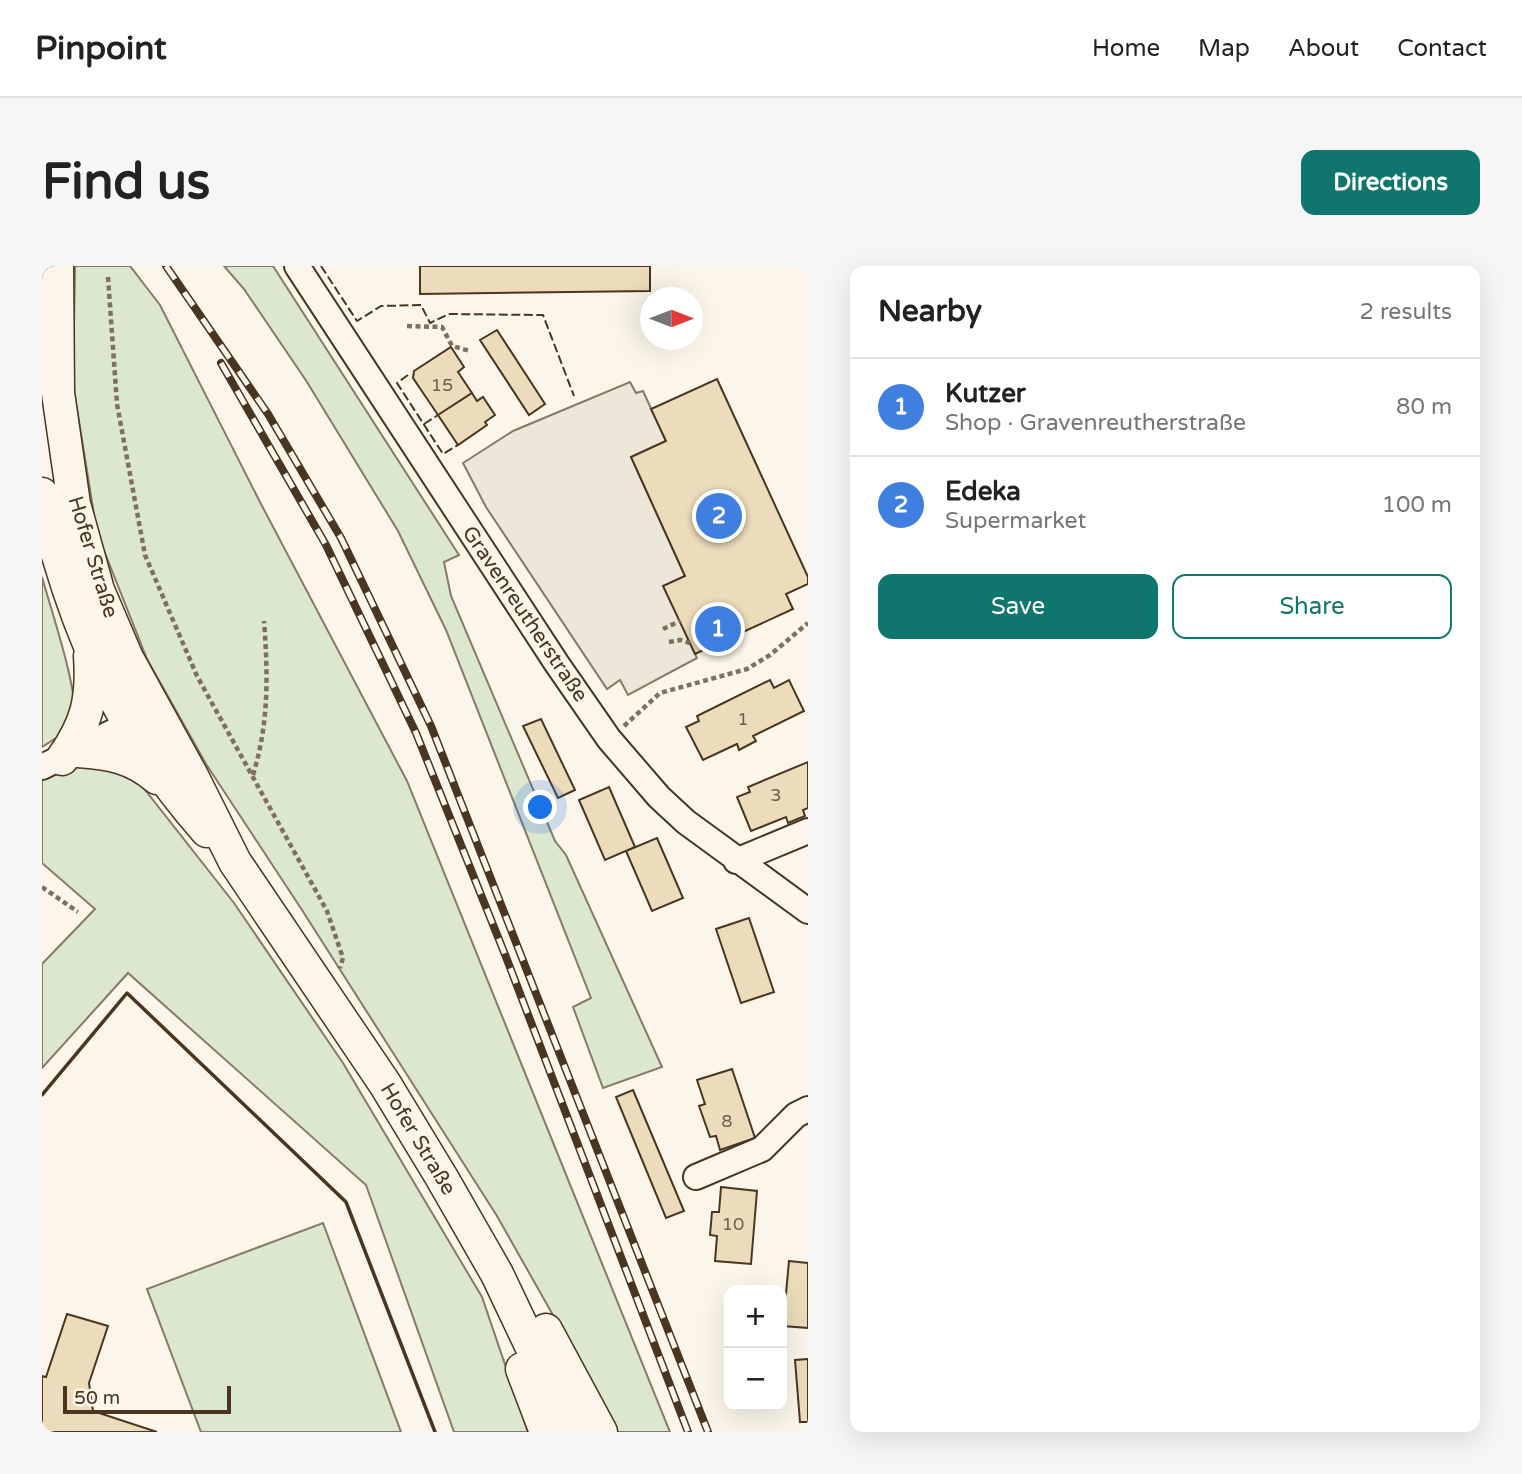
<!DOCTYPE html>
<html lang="en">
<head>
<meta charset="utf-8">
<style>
  :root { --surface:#fff; --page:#f6f6f6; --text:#222; --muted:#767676; --line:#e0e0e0; --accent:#0f766e }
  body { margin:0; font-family:"Varela Round",sans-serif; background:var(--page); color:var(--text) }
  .controls { position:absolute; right:21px; bottom:21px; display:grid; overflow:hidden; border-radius:14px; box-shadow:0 7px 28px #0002 }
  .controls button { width:63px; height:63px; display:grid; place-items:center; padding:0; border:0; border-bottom:2px solid var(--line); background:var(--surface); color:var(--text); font:35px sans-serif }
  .compass { position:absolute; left:598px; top:21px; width:63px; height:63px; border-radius:50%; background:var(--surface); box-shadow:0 7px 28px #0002; rotate:90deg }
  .scale { position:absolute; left:21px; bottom:18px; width:168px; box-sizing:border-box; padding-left:7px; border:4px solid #4a3520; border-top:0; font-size:19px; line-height:24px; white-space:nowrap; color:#4a3520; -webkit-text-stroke:5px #fbf6e9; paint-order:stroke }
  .you { position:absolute; left:499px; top:542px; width:24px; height:24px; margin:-18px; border:5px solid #fff; border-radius:50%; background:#1a73e8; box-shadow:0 0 0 10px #1a73e833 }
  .badge { display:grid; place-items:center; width:46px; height:46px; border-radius:50%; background:var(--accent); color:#fff; font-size:23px; font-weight:700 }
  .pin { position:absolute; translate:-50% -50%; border:4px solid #fff; box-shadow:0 2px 7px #0006 }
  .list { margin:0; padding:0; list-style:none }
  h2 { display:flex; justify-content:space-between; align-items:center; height:91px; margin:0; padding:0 28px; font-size:30px }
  h2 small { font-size:23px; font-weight:400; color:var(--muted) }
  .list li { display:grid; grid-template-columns:46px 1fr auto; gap:21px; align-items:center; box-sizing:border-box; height:98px; padding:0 28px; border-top:2px solid var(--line) }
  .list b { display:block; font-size:26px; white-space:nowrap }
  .list p { margin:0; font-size:23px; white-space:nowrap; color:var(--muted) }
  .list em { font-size:23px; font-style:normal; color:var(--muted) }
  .actions { display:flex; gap:14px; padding:21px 28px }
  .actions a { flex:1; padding:16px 0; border:2px solid var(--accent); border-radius:14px; text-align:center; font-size:24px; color:var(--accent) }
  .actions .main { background:var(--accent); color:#fff }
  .map { position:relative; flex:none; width:766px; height:1166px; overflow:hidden; border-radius:14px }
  header { display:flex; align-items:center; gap:42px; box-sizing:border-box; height:98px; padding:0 35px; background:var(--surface); border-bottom:2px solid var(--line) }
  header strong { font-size:33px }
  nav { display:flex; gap:38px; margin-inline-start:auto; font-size:24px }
  .intro { display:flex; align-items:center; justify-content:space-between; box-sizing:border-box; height:168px; padding:0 42px }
  h1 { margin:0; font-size:49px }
  .button { padding:18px 32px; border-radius:14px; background:var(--accent); color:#fff; font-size:24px; font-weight:700 }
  main { display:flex; gap:42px; padding:0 42px }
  aside { flex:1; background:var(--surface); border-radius:14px; box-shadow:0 7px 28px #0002 }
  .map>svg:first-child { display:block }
  .green { fill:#dce7d0; stroke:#887966; stroke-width:2 }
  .parking { fill:#ede7d9; stroke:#887966; stroke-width:2 }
  .building { fill:#ecdcbc; stroke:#4a3520; stroke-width:2 }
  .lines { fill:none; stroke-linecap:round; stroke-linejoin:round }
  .minor-casing { stroke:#4a3520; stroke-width:28 }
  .major-casing { stroke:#4a3520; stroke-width:35 }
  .path { stroke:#7f6f5c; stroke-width:4.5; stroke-dasharray:5 3.5; stroke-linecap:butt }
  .minor { stroke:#fbf6e9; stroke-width:24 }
  .major { stroke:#fbf6e9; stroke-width:32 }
  .rail-casing { stroke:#4a3520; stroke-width:8 }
  .rail { stroke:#fbf6e9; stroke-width:5; stroke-dasharray:16; stroke-linecap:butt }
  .fence { stroke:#4a3520; stroke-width:2; stroke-dasharray:9 3.5; stroke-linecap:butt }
  .wall { stroke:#4a3520; stroke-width:3.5 }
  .labels { text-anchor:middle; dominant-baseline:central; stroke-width:5; stroke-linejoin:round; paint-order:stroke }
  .number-label { font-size:18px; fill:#725f47 }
  .street-label { font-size:21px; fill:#4a3520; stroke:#fbf6e9 }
</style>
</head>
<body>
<header>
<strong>Pinpoint</strong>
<nav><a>Home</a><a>Map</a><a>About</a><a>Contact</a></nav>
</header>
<div class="intro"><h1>Find us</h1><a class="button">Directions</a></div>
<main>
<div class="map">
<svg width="766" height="1166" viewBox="0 0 766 1166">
  <rect width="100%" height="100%" fill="#fbf6e9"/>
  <path class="green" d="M33 0H88L118 39 219 238 365 515 628 1166H573L551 1120 455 950 260 644 164 498 105 393 55 267 31 118Z
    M182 0H231L417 289 402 296 409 330 513 575 524 589 620 801 561 822 531 741 549 732 404 364 356 265 265 116 202 23Z
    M0 311C8 340 35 421 32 446 30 464 14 472 0 481Z
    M33 499 89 506 192 637 301 797 440 1031 486 1166H412L324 919 86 707 0 802V698L53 643 0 597V513Z
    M281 957 359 1166H159L105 1023Z"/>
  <path class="parking" d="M588 116 594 127 601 125 624 175 589 191 643 310 622 320 655 392 586 429 578 414 565 423 444 241 421 197 471 165Z"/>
  <path class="building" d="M378 0H608V25L378 28Z
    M455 64 503 138 487 149 438 74Z
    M409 81 422 101 416 106 430 127 396 149 371 112 372 105Z
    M675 113 766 311V318L744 328 751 343 653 388 621 320 643 310 589 191 624 175 609 143Z
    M430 127 435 135 441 131 453 149 443 156 445 159 416 179 396 149Z
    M728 414 732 422 747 414 762 445 711 470 714 475 697 484 695 478 661 494 644 461 657 455 655 450Z
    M499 453 533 524 516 532 481 460Z
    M766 496V542L761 544 763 550 746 557 744 551 709 565 695 531 708 526 706 521Z
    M567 521 593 581 563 594 537 534Z
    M615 572 641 632 610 645 584 585Z
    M707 652 732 726 699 737 674 663Z
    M690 803 713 872 678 884 674 870 668 871 657 840 663 838 655 814Z
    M591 824 642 945 624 952 574 831Z
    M679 921 715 925 709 998 673 995 675 970 668 969 670 946H677Z
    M747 995 766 997V1062L741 1060Z
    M25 1048 66 1060 47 1117 51 1145 115 1166H0V1110L4 1111Z
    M766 1093V1156H758L753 1094Z"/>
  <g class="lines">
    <g class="minor-casing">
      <path id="minor" d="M255 0 515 398 567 473 617 531 644 556 766 645
        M0 501 103 450
        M694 595 766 565
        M654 911 720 883 754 849 766 843"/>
    </g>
    <g class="major-casing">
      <path id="major" d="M15 0 16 127 32 238 56 324 85 392 150 510 193 596 343 818 400 912 455 1008 530 1166
        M0 228C30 358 76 465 165 565
        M36 485C67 487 91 491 115 512
        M20 493C45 458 51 433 48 390
        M504 1064 559 1166
        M480 1103 504 1166"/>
    </g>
    <path class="path" d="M66 11 75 138 103 289 155 410 285 645 301 692 298 702
      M365 60 400 61 410 80 428 85
      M621 363 638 355
      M627 376 638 374 648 377
      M582 460 618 427 705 403 728 389 766 357
      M211 509C227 457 226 409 222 355
      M0 621 36 646"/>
    <use href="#minor" class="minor"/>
    <use href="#major" class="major"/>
    <g class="rail-casing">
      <path id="rail" d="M124 0 226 148 299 272 389 460 666 1166
        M179 97 284 279 374 467 464 691 646 1166"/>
    </g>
    <use href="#rail" class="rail"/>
    <path class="fence" d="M279 0 315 55 339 40 379 39 388 57 407 48 501 49 532 130
      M366 109 355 117 401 188 416 179
      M382 158 396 149"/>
    <path class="wall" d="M0 829 85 727 304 936 393 1166"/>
  </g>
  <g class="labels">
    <g class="number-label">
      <text x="400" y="119">15</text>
      <text x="701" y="453">1</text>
      <text x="734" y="529">3</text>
      <text x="685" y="855">8</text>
      <text x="691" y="958">10</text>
    </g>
    <g class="street-label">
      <text transform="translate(51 291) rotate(73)">Hofer Straße</text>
      <text transform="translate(483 348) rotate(56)">Gravenreutherstraße</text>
      <text transform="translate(376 873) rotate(59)">Hofer Straße</text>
    </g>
  </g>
</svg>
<div class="controls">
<button>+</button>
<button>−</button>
</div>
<svg class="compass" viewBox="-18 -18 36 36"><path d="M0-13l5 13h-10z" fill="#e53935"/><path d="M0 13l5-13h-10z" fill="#767676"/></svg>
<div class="scale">50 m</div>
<div class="you"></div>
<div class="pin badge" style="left:676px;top:363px;background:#3f7fe0">1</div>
<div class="pin badge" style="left:677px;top:250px;background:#3f7fe0">2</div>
</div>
<aside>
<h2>Nearby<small>2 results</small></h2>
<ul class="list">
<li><span class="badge" style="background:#3f7fe0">1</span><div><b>Kutzer</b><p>Shop · Gravenreutherstraße</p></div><em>80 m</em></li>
<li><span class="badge" style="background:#3f7fe0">2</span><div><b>Edeka</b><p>Supermarket</p></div><em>100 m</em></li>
</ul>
<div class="actions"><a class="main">Save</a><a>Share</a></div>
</aside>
</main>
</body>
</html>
